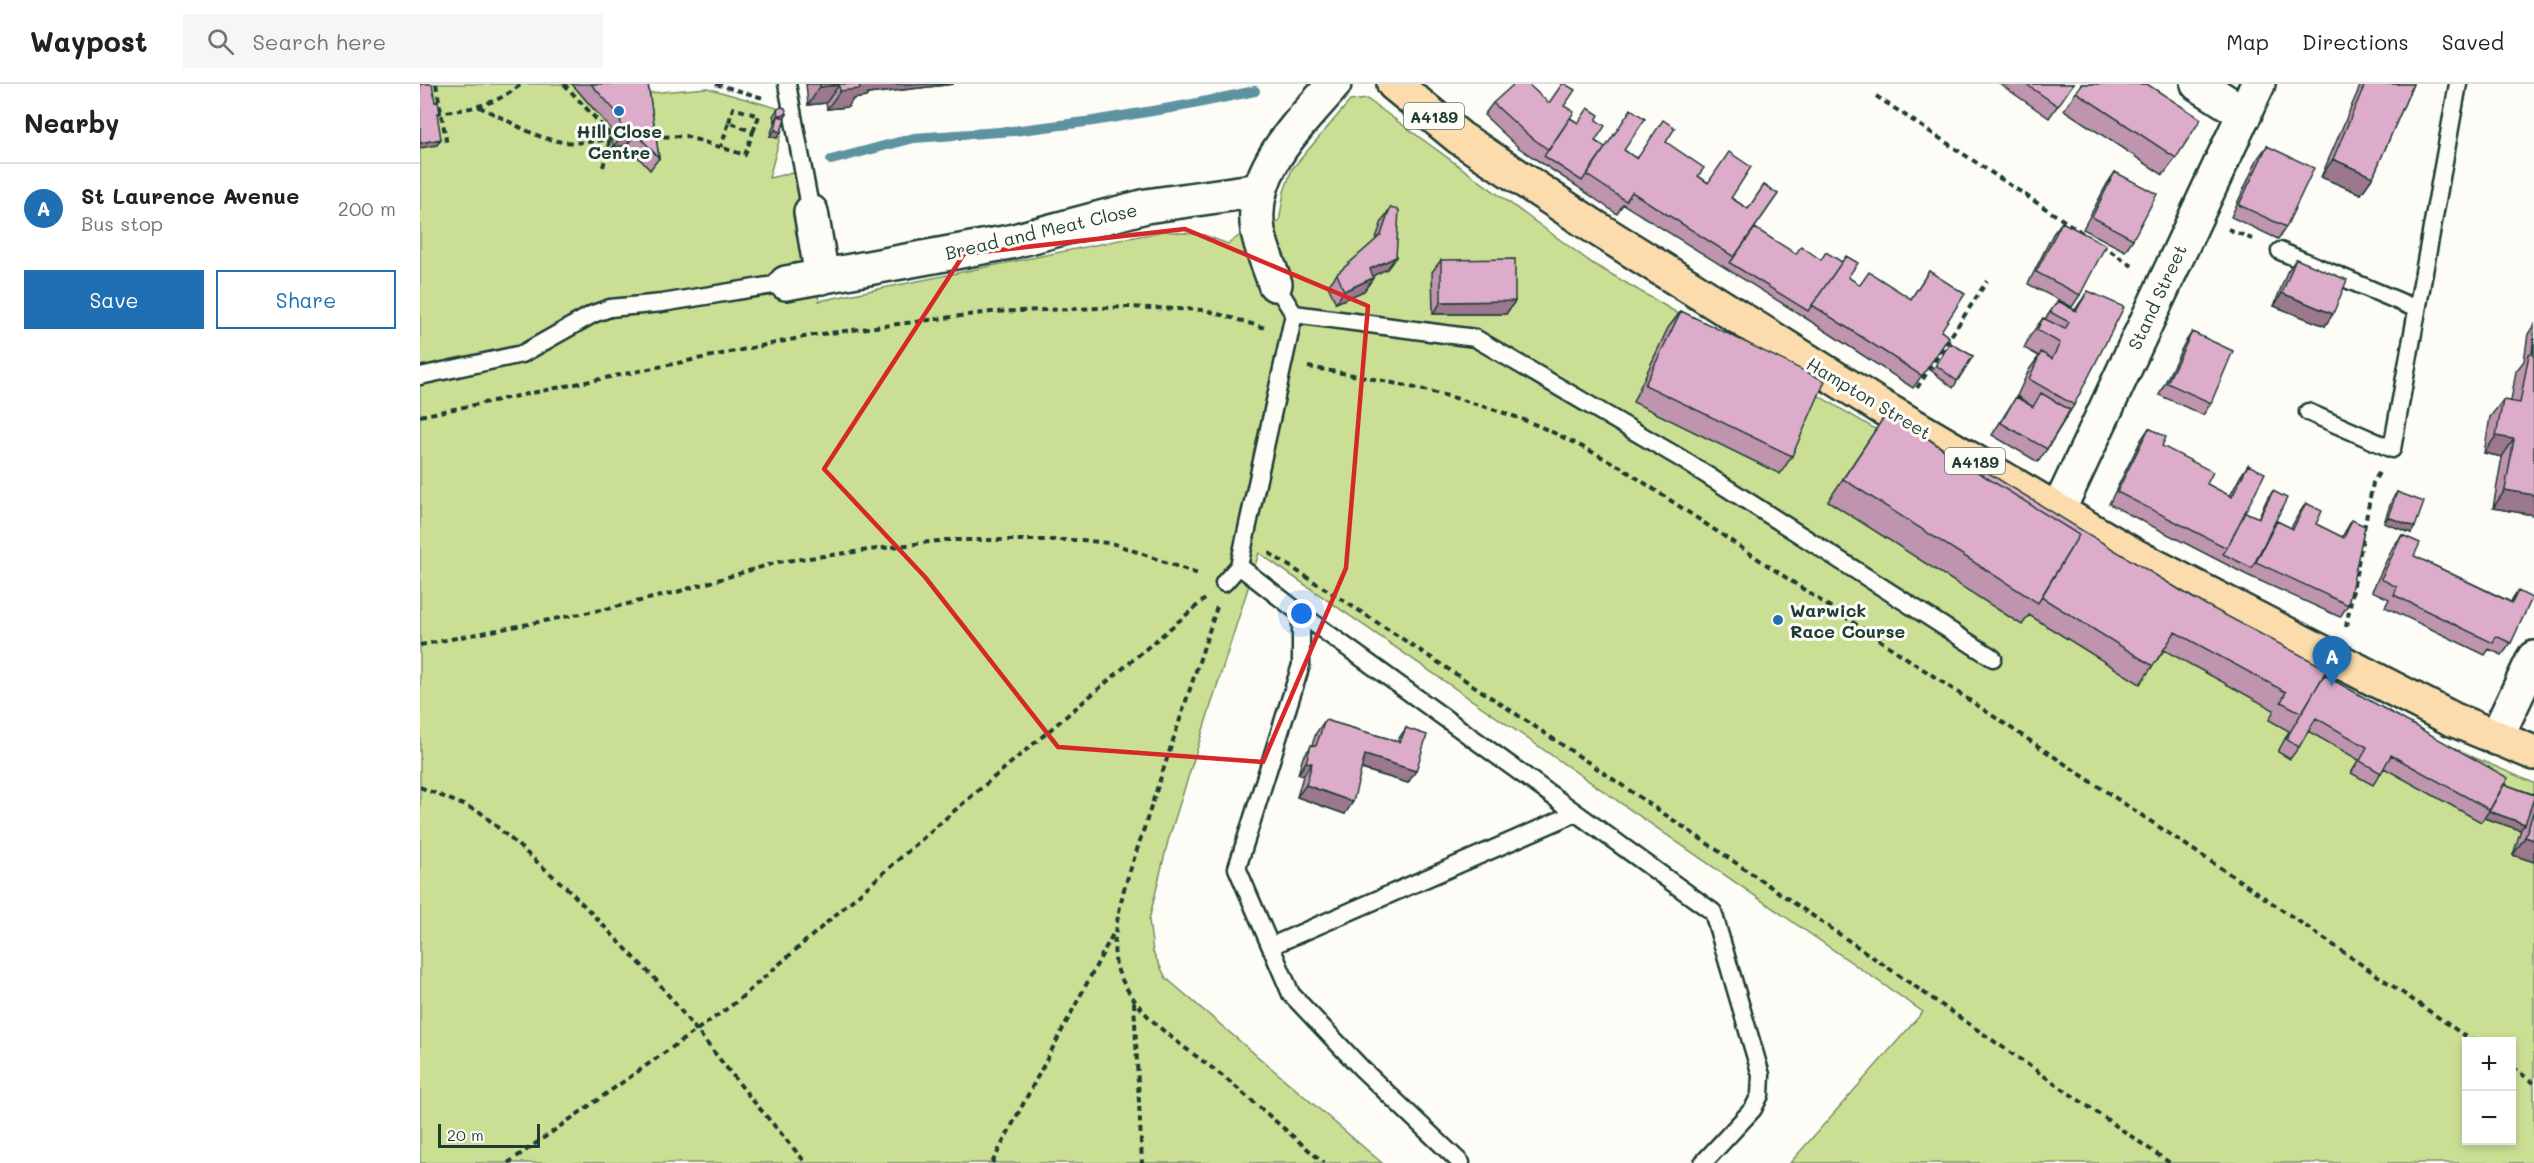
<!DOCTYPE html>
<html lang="en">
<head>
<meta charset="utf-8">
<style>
  :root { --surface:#fff; --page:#f6f6f6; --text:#202124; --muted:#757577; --line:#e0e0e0; --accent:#1f6fb2 }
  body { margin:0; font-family:Mali,sans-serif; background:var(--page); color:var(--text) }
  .controls { position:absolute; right:18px; bottom:18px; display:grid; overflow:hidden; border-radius:0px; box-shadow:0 3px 9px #0003 }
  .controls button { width:54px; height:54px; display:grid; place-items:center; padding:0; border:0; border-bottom:2px solid var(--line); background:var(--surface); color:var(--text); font:30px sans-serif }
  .scale { position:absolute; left:18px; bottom:15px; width:102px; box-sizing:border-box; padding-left:6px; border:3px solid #1f3d34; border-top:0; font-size:16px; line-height:21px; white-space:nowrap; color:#1f3d34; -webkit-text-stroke:4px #fdfcf7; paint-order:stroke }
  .you { position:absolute; left:882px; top:530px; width:21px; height:21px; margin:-15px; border:4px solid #fff; border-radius:50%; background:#1a73e8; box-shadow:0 0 0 9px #1a73e833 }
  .badge { display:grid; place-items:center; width:39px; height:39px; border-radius:50%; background:var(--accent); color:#fff; font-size:20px; font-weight:700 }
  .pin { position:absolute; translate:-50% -50px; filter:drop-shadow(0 2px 3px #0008) }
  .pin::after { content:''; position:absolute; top:32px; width:21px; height:18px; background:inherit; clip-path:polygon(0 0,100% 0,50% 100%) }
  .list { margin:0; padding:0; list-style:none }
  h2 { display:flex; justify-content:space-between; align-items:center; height:78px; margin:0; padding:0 24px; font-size:26px }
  h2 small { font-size:20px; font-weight:400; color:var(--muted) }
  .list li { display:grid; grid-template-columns:39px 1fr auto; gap:18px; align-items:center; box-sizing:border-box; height:90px; padding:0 24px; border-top:2px solid var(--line) }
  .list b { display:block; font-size:22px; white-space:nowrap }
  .list p { margin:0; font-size:20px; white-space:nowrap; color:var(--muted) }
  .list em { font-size:20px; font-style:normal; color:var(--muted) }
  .actions { display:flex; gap:12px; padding:18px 24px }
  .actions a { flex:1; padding:14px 0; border:2px solid var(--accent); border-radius:0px; text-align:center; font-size:21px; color:var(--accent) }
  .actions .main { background:var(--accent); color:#fff }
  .icon { flex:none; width:33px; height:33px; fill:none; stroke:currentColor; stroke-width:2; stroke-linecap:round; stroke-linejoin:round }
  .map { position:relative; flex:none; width:2114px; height:1079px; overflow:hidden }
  header { display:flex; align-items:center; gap:36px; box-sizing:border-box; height:84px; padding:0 30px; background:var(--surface); border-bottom:2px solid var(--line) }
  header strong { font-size:28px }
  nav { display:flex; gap:33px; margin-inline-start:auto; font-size:21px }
  .search { width:420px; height:54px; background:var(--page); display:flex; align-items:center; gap:15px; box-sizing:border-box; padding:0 21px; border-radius:0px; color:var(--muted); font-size:22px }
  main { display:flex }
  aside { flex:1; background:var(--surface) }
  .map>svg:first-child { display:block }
  .green { fill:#cbdf94; stroke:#758e64; stroke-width:1.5; fill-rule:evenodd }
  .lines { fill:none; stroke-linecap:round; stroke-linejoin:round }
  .stream { stroke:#5d93a0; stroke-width:10 }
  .service-casing { stroke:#1f3d34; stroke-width:21 }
  .minor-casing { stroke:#1f3d34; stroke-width:38 }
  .primary-casing { stroke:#1f3d34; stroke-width:38 }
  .path { stroke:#1f3d34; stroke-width:4; stroke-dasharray:6 4.5; stroke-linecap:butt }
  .service { stroke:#fdfcf7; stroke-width:16 }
  .minor { stroke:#fdfcf7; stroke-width:33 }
  .primary { stroke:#fcdcac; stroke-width:33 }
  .wall { fill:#be94ae; stroke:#1f3d34; stroke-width:1.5 }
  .shaded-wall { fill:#9b788d; stroke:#1f3d34; stroke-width:1.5 }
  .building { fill:#ddacca; stroke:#1f3d34; stroke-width:1.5 }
  .marked { fill:none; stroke:#d62828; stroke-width:4.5; stroke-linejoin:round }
  .poi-dot { fill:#1f6fb2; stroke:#fdfcf7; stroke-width:2 }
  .labels { text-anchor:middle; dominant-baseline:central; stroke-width:6; stroke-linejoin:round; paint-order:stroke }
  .shield { fill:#fdfcf7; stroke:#62766e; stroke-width:1.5 }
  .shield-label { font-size:16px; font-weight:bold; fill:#1f3d34 }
  .poi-label { font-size:18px; font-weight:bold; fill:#1f3d34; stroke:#fdfcf7 }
  .street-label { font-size:18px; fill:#1f3d34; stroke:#fdfcf7 }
</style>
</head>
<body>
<header>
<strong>Waypost</strong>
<div class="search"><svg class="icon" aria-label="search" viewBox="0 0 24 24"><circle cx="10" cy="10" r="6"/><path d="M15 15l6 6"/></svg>Search here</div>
<nav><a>Map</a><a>Directions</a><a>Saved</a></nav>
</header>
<main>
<aside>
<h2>Nearby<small></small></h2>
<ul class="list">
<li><span class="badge">A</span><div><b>St Laurence Avenue</b><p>Bus stop</p></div><em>200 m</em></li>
</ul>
<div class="actions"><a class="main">Save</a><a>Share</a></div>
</aside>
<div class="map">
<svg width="2114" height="1079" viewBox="0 0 2114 1079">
  <rect width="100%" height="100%" fill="#fdfcf7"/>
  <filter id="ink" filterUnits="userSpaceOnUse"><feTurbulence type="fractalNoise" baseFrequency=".0167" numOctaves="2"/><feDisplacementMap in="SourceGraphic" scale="12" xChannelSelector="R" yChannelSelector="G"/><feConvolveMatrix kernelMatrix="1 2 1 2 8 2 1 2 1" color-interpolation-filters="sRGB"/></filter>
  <g filter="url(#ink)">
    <path class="green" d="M0 0H152L191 45 193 63 207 61 230 85 219 10 287 4 367 27 349 94 377 88 399 217 744 147 784 151 808 160 829 145 859 138 864 108 872 85 930 17 947 15 1172 179 1895 603 1920 616 2114 699V1079H1370L1503 928 839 469 748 757 729 836 733 868 746 894 962 1079H0ZM2046 958H2092V1056H2046Z"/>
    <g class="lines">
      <path class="stream" d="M411 76 494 54 593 47 673 37 768 21 835 7"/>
      <g class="service-casing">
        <path id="service" d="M367 0 391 128
          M1860 167 1997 225
          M855 200 874 230 1055 254 1260 374 1573 574
          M0 292 102 270 173 230 190 224 242 219 366 199
          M1888 328 1972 365 2038 0
          M819 482 881 530 1293 828 1341 991 1340 1011 1333 1025 1283 1079
          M804 499 819 482 874 230
          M881 530V581L817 784 871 910 942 985 1041 1079
          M851 862 1156 729"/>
      </g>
      <g class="minor-casing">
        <path id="minor" d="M1778 0 1825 30
          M391 128 402 193
          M366 199 590 158 726 122 840 106
          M855 200C850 183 841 165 838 147 828 87 878 42 914 0
          M1638 427 1838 0
          M2076 654 2114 574"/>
      </g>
      <g class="primary-casing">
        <path id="primary" d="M974 0 1040 54 1173 142 1458 321 1715 472 2032 635 2114 669"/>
      </g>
      <path class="path" d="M16 0 27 61
        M144 0 188 48 189 55
        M296 0 343 14
        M1456 12 1664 150
        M59 23C114 47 124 67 189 55V59L196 58
        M16 29C46 26 78 21 101 0
        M309 38 313 24 339 32 333 48
        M233 53 265 52 325 71 333 48 309 38 301 63
        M183 83 189 59
        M1808 145 1837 157
        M1681 161 1714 183
        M888 283C959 295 1028 309 1096 333 1132 346 1166 365 1199 382L1826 801 2054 958
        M1497 304 1567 197
        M0 332 394 251 571 228 707 223 785 226 845 244
        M1944 445 1953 399 1960 387
        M849 469C1155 663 1451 873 1750 1079
        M797 523 704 805C699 828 689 864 698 887 719 939 769 964 810 998 842 1025 872 1052 904 1079
        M1926 543 1943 453
        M0 561 191 524 257 508 358 478 525 456H662L695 460 781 491
        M0 703 60 728 149 806 237 897 330 1013 386 1079
        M714 918 722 1079
        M2092 983 2114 999
        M88 1079 315 919 534 727 785 515
        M572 1079 695 846"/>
      <use href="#service" class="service"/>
      <use href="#minor" class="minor"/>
      <use href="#primary" class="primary"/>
    </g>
    <path class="wall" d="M152 0H228L239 74 230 86 207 61 193 63 191 45Z
      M386 0H534L448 10 446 13 433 15 428 23 407 25 406 19 388 21Z
      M1580 0H1653L1629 34Z
      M1661 0H1727L1756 74 1743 91 1644 26Z
      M1941 0H1993L1953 93 1941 110 1901 93Z
      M1073 19H1129L1144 22 1150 34 1158 39 1176 36 1175 57 1185 63 1204 66 1216 74 1246 58 1278 92 1328 125 1344 101 1358 110 1310 179 1375 170 1428 193 1440 201 1491 215 1509 187 1521 247 1529 253 1493 304 1384 233 1203 120 1197 130 1158 103H1159H1158L1120 78 1099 64 1064 31Z
      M357 26 367 30 364 34 357 54 350 52 355 37 353 32Z
      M1847 62 1866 143 1858 155 1811 133 1838 74Z
      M1695 88 1713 155 1705 167 1663 145 1687 100Z
      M970 124 976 173 967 185 952 192 953 194 944 207 916 219 908 202 917 190 955 157 962 137Z
      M1642 138 1660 211 1652 223 1608 200 1633 150Z
      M1876 175 1905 242 1854 222 1867 188Z
      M1021 176 1095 217 1086 230H1013L1012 188Z
      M1668 207 1654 321 1627 365 1618 378 1572 351 1596 313 1612 322 1597 312 1609 286 1619 272 1604 264 1610 252 1623 234 1625 235 1638 217 1655 226Z
      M1261 227 1372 372 1360 390 1213 318 1248 244Z
      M2114 241V431L2073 424 2082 373 2064 369 2070 333 2083 316 2091 317 2096 287 2104 277 2108 250Z
      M1772 248 1791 319 1783 331 1739 311 1764 260Z
      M1530 259 1553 272 1533 304 1512 287Z
      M1468 327 1540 376 1904 591 2084 700 2113 710 2114 708V778L2093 771 2101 745 2100 746 2064 734 2061 738 1964 684 1953 701 1931 689 1939 676 1888 647 1879 663 1870 675 1858 668 1869 647 1849 636 1854 626 1744 566 1720 600 1609 531 1602 541 1408 417Z
      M1729 344 1742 362 1787 400 1810 412 1820 393 1828 381 1825 428 1838 434 1848 413 1853 407 1852 444 1857 437 1871 444 1878 431 1886 419 1896 440 1922 453 1932 436 1928 521 1920 533 1827 491 1689 420 1721 356Z
      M1977 408 1991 449 1964 439 1972 415Z
      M1982 451 1994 472 2091 518 2098 507 2091 559 2082 571 2069 565 2065 571 1965 523 1969 515 1952 507 1973 463Z
      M905 636 977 657 986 644 988 699 941 685 925 730 877 713 883 692 878 690 883 673 892 661 896 649Z"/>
    <path class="shaded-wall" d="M437 0H534L448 10 446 13 433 15 428 23 407 25 420 7Z
      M419 1 406 19 388 21 400 3Z
      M367 30 363 36 358 32 354 38 359 31Z
      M355 46 361 48 357 54 350 52Z
      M216 49 207 61 193 63 202 51Z
      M21 55 17 61 0 64V59Z
      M1913 75 1953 93 1941 110 1901 93Z
      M976 173 967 185 942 197 950 185Z
      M953 194 944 207 916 219 924 207Z
      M1862 209 1913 230 1905 242 1854 222Z
      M1095 217 1086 230H1013L1021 218Z
      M2076 352 2094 355 2082 373 2064 369Z
      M2085 406 2114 411V431L2073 424Z
      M1968 433 1995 443 1991 449 1964 439Z
      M945 671 996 687 988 699 936 683Z
      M886 678 892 679 883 692 878 690Z
      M886 701 933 718 925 730 877 713Z
      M2069 727 2105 740 2100 746 2064 734Z
      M2105 753 2114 756V778L2093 771Z"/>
    <path class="building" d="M0 0H12L15 18 18 17 20 29H17L21 55 0 59Z
      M171 0H228L239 74 216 49 202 51 200 32Z
      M400 0H439L440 5 420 7 419 1 400 3Z
      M1094 0H1108L1129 19 1142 0H1145L1155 6 1144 22 1154 28 1129 66 1108 51 1073 19Z
      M1606 0H1653L1638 22Z
      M1662 0H1727L1781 35 1756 74 1656 8Z
      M1945 0H1993L1953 93 1913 75Z
      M361 23 365 24 367 30 359 31 357 26Z
      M1168 24 1179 31 1176 36 1185 42 1175 57 1185 64 1162 97 1124 72 1150 34 1158 39Z
      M1211 25 1225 35 1204 66 1217 75 1243 36 1255 44 1246 58 1284 84 1278 92 1288 99 1309 68 1331 83 1311 114 1328 125 1344 101 1358 110 1314 173 1212 108 1206 117 1167 91Z
      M358 32 365 34 361 48 355 46Z
      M1847 62 1894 84 1866 143 1819 121Z
      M1695 88 1737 110 1713 155 1672 133Z
      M970 124 979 126 976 173 950 185 953 194 924 207 917 190 961 151Z
      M1642 138 1686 161 1660 211 1616 188Z
      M1335 144 1376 170 1381 162 1401 176 1406 168 1422 178 1388 227 1310 179Z
      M1426 172 1438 179 1428 193 1440 201 1449 188 1491 215 1509 187 1545 210 1521 247 1529 253 1502 292 1392 221Z
      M1095 175V217L1021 218V176Z
      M1876 175 1927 196 1913 230 1862 209Z
      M1668 207 1704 223 1654 321 1609 295 1621 268 1632 275 1640 259 1617 246 1623 234 1645 245 1649 238 1630 228 1638 217 1656 227Z
      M1261 227 1405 297 1372 372 1225 301Z
      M1772 248 1813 267 1791 319 1747 299Z
      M2114 253V268H2112Z
      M1530 259 1553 272 1537 297 1516 281Z
      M2109 270H2114V411L2085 406 2094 355 2076 352 2083 316 2100 319Z
      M1621 309 1650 326 1627 365 1581 339 1596 313 1613 323Z
      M1468 327 1540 377 1659 451 1618 519 1423 395Z
      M1729 344 1746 353 1742 362 1793 388 1787 400 1812 413 1828 381 1845 389 1807 464 1697 408Z
      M1542 373 1773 514 1907 585 1882 629 1861 618 1866 608 1755 548 1733 582 1621 513 1659 451 1540 377Z
      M1853 407 1867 414 1832 484 1803 470 1807 464 1825 428 1839 434Z
      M1977 408 2004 418 1995 443 1968 433Z
      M1886 419 1902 427 1896 440 1924 454 1932 436 1945 442 1928 521 1836 478 1857 437 1873 445Z
      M1982 451 2000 459 1994 472 2092 519 2098 507 2112 514 2091 559 2076 552 2073 559 1974 511 1977 503 1961 495Z
      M1904 591 2088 694 2070 726 1971 671 1961 689 1940 677 1947 663 1896 634 1879 663 1866 655Z
      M905 636 980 658 986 644 1007 651 996 687 945 671 933 718 886 701 892 679 886 678 891 661 896 662Z
      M2084 700 2114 711V714L2105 740 2069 727Z
      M2114 726V756L2105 753Z"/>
  </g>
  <path class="marked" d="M765 145 948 222 926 484 843 678 638 663 505 493 404 385 544 170Z"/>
  <g class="poi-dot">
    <circle cx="199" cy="27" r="6"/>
    <circle cx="1358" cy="536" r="6"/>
  </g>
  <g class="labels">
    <g class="shield">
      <rect x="984" y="19" width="60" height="26" rx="4.5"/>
      <rect x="1525" y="364" width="60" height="26" rx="4.5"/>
    </g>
    <g class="shield-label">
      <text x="1014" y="32">A4189</text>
      <text x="1555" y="377">A4189</text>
    </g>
    <g class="poi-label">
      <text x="199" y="47">Hill Close<tspan x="199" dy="21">Centre</tspan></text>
      <text x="1370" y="526" text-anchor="start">Warwick<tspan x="1370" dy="21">Race Course</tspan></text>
    </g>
    <g class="street-label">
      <text transform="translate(621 147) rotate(-13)">Bread and Meat Close</text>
      <text transform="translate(1737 213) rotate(-65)">Stand Street</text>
      <text transform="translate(1449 314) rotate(31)">Hampton Street</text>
    </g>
  </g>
</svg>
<div class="controls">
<button>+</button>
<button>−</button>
</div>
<div class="scale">20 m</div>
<div class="you"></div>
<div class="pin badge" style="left:1912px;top:602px">A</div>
</div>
</main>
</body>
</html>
